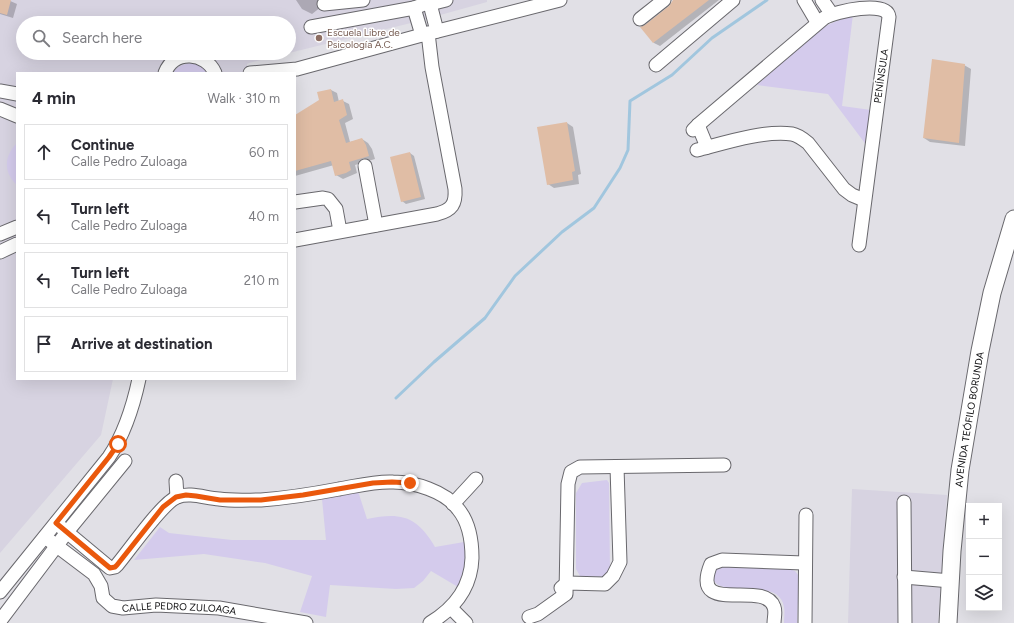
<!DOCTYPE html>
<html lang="en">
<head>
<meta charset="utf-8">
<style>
  :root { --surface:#fff; --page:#f7f7f7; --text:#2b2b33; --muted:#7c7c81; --line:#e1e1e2 }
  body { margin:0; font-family:Figtree,sans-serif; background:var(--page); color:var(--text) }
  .controls { position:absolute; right:12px; bottom:12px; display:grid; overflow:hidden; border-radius:0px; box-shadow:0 4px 16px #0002 }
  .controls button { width:36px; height:36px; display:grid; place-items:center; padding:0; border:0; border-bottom:1px solid var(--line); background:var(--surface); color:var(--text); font:20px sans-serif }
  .stop { position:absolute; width:12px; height:12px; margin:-9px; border:3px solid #ea580c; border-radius:50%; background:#fff }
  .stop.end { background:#ea580c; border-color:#fff; box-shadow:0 1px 4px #0008 }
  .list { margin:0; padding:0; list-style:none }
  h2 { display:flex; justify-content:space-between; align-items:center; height:52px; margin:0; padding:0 16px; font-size:17px }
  h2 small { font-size:13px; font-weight:400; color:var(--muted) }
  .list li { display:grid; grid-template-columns:26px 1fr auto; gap:12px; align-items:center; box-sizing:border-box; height:56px; margin:0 8px 8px; padding:0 8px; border:1px solid var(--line); border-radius:0px }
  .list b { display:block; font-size:15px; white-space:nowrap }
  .list p { margin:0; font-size:13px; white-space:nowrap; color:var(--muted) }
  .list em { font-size:13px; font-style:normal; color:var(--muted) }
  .icon { flex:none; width:22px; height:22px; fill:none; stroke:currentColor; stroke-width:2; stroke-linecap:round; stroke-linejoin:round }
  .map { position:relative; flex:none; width:1014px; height:623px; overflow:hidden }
  .search { position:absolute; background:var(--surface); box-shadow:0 4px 16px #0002; left:16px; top:16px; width:280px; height:44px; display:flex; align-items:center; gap:10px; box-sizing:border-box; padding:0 14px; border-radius:22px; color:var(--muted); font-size:15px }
  .panel { position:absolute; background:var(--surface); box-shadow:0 4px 16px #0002; left:16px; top:72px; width:280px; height:308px; border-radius:0px }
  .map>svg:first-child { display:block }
  .built { fill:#d7d3e1 }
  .green { fill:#d4cbec }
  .shadow { fill:#0003 }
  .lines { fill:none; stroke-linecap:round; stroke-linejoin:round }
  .stream { stroke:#a1c6de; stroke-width:3 }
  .building { fill:#e0bda5 }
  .minor-casing { stroke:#69686d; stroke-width:15 }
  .major-casing { stroke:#69686d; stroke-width:19 }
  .minor { stroke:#fff; stroke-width:13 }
  .major { stroke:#fff; stroke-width:17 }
  .route { stroke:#ea580c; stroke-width:5 }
  .education-dot { fill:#8d6e63; stroke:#fff; stroke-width:1.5 }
  .labels { text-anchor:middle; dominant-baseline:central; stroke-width:3; stroke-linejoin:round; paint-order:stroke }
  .education-label { font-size:10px; fill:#785e54; stroke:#fff; text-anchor:start }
  .street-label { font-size:10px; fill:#0e0e10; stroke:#fff }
</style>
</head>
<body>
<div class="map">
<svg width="1014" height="623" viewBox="0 0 1014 623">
  <rect width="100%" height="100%" fill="#e1e0e6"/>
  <path class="built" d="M0 0H487V2L415 22 289 53V23H23V53H288L249 63 247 64 248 73H17V379H113L101 435 0 553Z
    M852 489 947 495 938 623H848Z"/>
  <path class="green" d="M853 14 842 106 871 110 867 146 828 94 757 85 823 27Z
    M192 63C199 65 203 67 207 73H173C178 66 184 64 192 63Z
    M17 143V185C3 172 4 156 17 143Z
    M607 480 609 483 610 573 604 577 580 576 576 569V493L582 483Z
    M358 491 367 519C401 512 417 516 435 547L464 542 466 563 458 587 431 571 423 581 414 588 396 589 330 585 326 617 300 612 312 576 265 563 204 554 134 560 160 527 169 533 232 540H326L322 499Z
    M720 566 789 569 795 571 799 576 797 623H784C784 618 785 612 784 607 779 572 707 605 713 571Z"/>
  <path class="shadow" d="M0 0H8L17 4 13 18 0 14Z
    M296 0H330L312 14 302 9Z
    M675 0H719L660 46 654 43 642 27 670 7Z
    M964 65 971 69 965 146 930 142 924 138Z
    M331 90 337 93 339 102 343 101 349 104 353 119 345 123 350 142 362 139 368 143 372 149 375 159 355 165 357 173 343 179 336 175 334 165 295 176V116L320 101Z
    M567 123 573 127 581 174 578 175 579 184 554 188 548 184Z
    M410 153 414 156 425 199 406 204 402 201Z"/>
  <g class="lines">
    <path class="stream" d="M396 398 434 362 485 318 515 276 562 232 594 208 620 168 628 150 630 101 672 75 712 38 767 0"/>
  </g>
  <path class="building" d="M0 0H11L7 15 0 13Z
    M673 0H709L653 43 640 27 645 25 669 6Z
    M932 59 965 64 959 143 923 138Z
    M331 89 334 102 343 99 347 115 339 120 346 143 362 138 366 145 369 156 349 162 351 170 346 173 335 176 331 161 295 171V115L319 100 317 92Z
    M567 122 575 171 572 172 573 180 547 185 537 127Z
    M410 152 421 197 401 202 390 157Z"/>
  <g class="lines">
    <g class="minor-casing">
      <g id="minor">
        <path d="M804 0 817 22"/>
        <path d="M822 0 831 13"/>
        <path d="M324 4 363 0"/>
        <path d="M640 19 664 0"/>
        <path d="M311 27 414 8"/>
        <path d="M437 31 430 4 446 0"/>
        <path d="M422 35 414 8 422 5"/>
        <path d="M656 65 733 0"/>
        <path d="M165 73C174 49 206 52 215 73"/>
        <path d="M250 73 297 69 422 35 560 0"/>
        <path d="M0 91 17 94"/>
        <path d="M0 109 17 116"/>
        <path d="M698 125 707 147"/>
        <path d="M693 130 698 125 824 18C836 11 887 0 889 17L859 245"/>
        <path d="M697 150C724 143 764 130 792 134 798 135 803 139 808 143L844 189 852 195 864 200"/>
        <path d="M365 166 376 225"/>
        <path d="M295 202 323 198 328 199 336 209 340 231"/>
        <path d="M0 234 17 227"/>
        <path d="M295 240 437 214C452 210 456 204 455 189L432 67 428 33"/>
        <path d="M0 252 17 244"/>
        <path d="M176 481 177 497"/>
        <path d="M904 502 905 623"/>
        <path d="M453 504 476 479"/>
        <path d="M56 523 110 568 115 567 117 565C129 551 162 503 177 497 190 492 205 498 219 499 232 501 247 500 261 500 287 498 313 494 339 489 357 486 375 481 393 482 414 482 445 491 458 509 469 522 472 541 472 558 471 588 455 608 430 623"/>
        <path id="s1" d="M45 537 94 574 101 586 103 598 112 606 123 608 156 605 219 608 306 623"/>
        <path d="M904 577 951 581"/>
        <path d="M561 588 567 583 605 584 613 576 620 562 617 467"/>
        <path d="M0 592 109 457C125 433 133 407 139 379"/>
        <path d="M451 608 466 623"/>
        <path d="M529 617 538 614 566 594 568 484 571 472 580 467 724 465"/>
        <path d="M0 621 67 532 125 461"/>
        <path d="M774 623C774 618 776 612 774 607 764 578 689 618 711 564L722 560 804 563"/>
        <path d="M805 623 806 515"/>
      </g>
    </g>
    <g class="major-casing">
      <g id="major">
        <path id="s2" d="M948 623 952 551 960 470 980 351 992 293 1014 219"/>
      </g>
    </g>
    <use href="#minor" class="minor"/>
    <use href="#major" class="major"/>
  </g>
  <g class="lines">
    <path class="route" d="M118 444 109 457 56 523 110 568 115 567 117 565 163 507 176 497 186 495 196 496 220 500H261L303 495 373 483 392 482 410 483"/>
  </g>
  <circle class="education-dot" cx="319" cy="38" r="4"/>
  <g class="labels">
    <g class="education-label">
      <text x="327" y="32">Escuela Libre de<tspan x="327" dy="12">Psicología A.C.</tspan></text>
    </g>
    <g class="street-label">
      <text transform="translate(881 76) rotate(-82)">PENÍNSULA</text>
      <text stroke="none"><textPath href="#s2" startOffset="205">AVENIDA TEÓFILO BORUNDA</textPath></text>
      <text stroke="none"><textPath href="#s1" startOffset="167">CALLE PEDRO ZULOAGA</textPath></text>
    </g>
  </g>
</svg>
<div class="controls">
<button>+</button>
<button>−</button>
<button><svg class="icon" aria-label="layers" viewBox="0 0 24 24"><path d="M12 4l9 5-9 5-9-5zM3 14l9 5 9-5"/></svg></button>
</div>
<div class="stop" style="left:118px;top:444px"></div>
<div class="stop end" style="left:410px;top:483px"></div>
<div class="search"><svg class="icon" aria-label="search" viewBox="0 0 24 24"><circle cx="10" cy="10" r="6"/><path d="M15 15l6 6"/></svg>Search here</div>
<section class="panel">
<h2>4 min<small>Walk · 310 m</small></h2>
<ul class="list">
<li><svg class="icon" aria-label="ahead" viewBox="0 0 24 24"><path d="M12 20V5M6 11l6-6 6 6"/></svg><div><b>Continue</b><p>Calle Pedro Zuloaga</p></div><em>60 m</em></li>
<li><svg class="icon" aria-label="left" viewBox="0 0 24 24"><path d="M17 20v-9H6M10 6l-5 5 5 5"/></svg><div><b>Turn left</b><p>Calle Pedro Zuloaga</p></div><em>40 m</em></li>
<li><svg class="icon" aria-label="left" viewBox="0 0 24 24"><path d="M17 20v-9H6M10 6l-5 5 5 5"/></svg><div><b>Turn left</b><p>Calle Pedro Zuloaga</p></div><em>210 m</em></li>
<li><svg class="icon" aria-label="arrive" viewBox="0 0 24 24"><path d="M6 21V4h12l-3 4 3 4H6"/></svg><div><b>Arrive at destination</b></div></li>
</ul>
</section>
</div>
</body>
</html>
